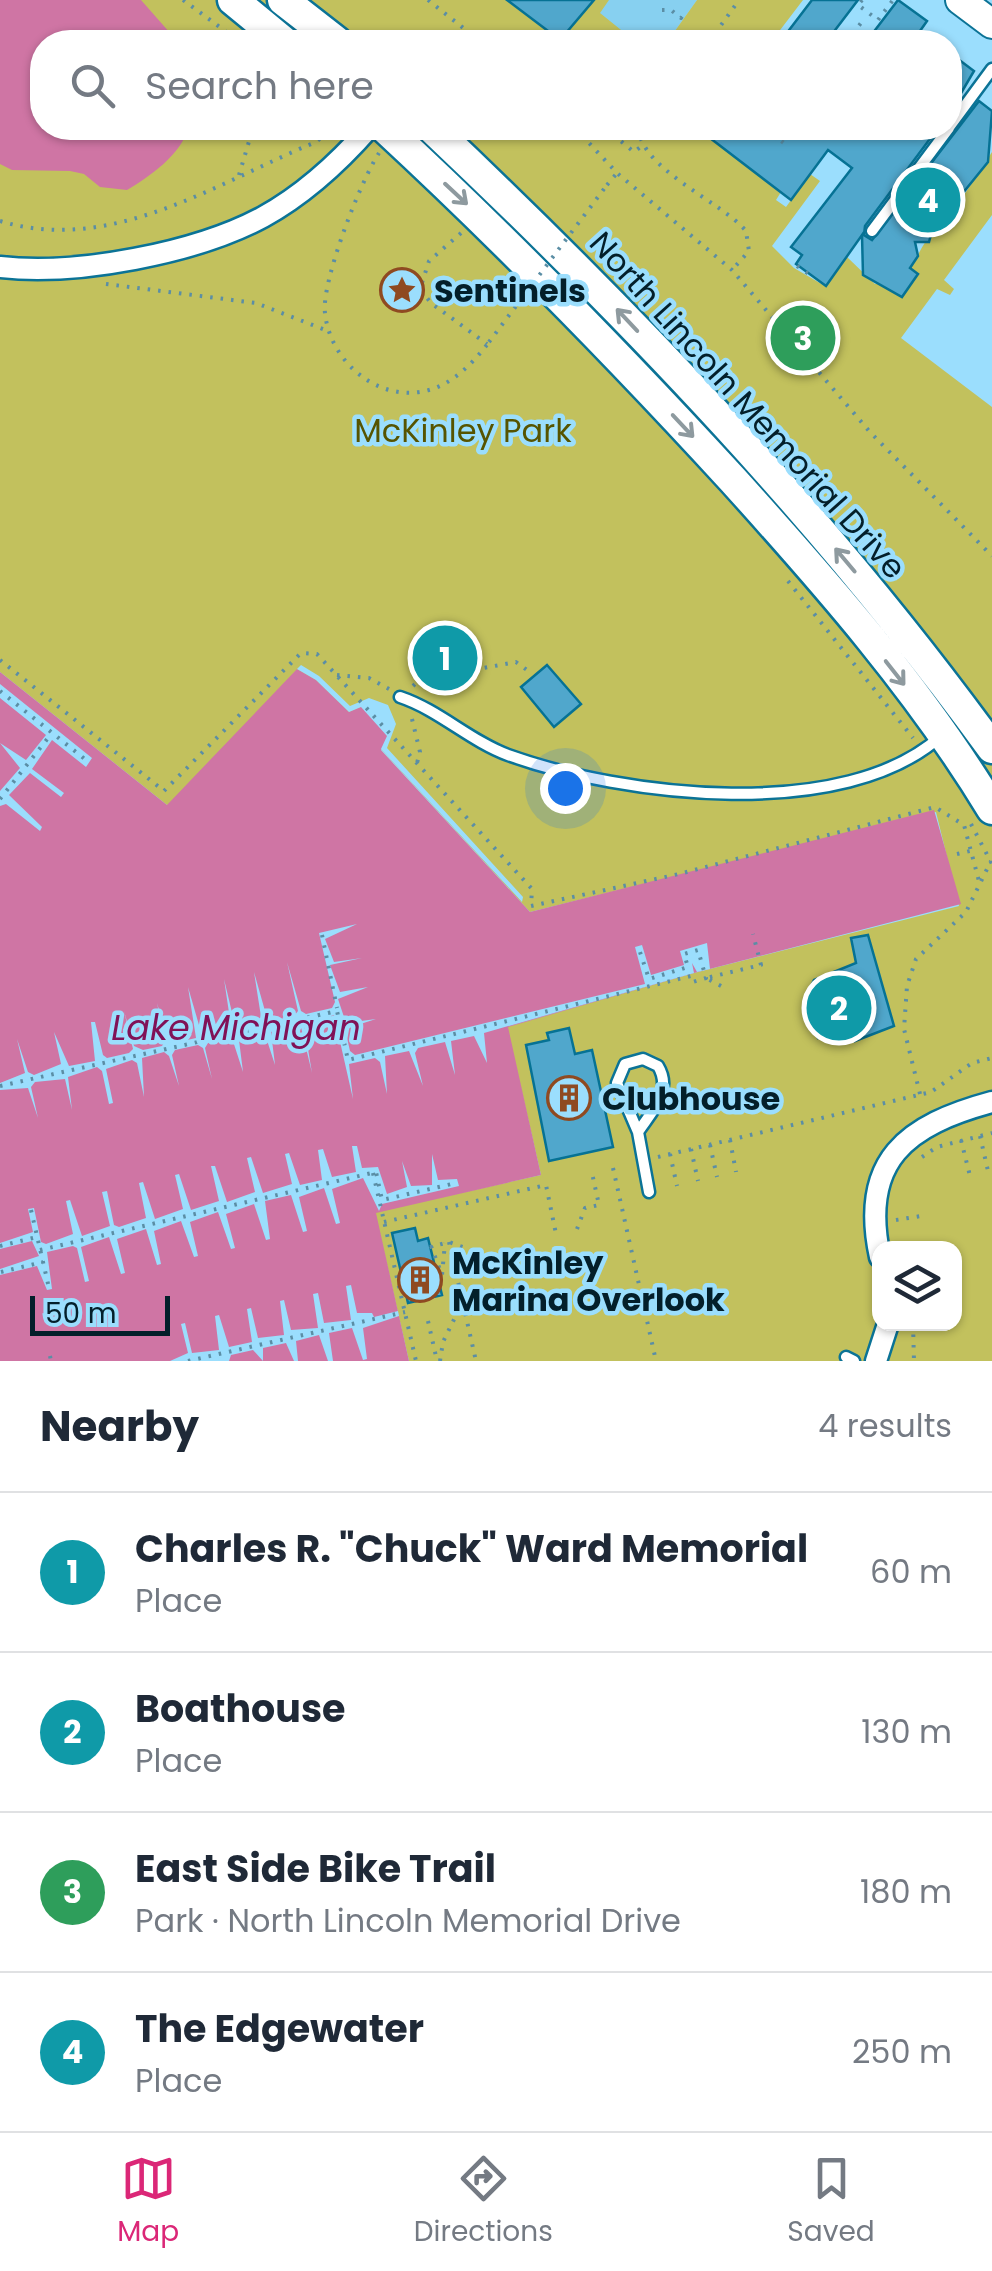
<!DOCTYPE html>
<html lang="en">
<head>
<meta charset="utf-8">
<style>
  :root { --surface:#fff; --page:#f6f6f7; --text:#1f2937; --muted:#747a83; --line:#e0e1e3; --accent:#db2777 }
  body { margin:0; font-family:Poppins,sans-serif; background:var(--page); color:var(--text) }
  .controls { position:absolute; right:30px; bottom:30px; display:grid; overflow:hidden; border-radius:20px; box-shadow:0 2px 8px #0004 }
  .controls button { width:90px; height:90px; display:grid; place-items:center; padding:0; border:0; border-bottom:2px solid var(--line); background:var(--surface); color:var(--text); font:50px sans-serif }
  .scale { position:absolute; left:30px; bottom:25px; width:140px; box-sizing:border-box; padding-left:10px; border:5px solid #031f2a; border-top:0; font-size:28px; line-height:35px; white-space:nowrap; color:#031f2a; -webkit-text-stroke:8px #9bdefd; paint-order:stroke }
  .you { position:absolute; left:565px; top:788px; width:35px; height:35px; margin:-25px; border:8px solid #fff; border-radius:50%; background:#1a73e8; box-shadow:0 0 0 15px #1a73e833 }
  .badge { display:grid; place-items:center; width:65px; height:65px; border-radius:50%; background:var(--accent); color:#fff; font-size:32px; font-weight:700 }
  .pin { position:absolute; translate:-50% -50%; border:5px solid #fff; box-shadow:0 2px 10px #0006 }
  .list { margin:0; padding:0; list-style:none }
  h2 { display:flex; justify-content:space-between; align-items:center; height:130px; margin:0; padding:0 40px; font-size:42px }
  h2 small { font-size:32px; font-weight:400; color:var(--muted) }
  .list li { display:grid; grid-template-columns:65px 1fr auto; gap:30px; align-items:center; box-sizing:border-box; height:160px; padding:0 40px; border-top:2px solid var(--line) }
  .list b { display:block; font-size:38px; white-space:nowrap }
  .list p { margin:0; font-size:32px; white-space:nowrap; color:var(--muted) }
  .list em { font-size:32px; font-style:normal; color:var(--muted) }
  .icon { flex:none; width:55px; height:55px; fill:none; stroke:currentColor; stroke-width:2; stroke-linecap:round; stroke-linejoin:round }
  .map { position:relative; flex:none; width:992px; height:1361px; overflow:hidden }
  .search { position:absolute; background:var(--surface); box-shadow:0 2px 8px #0004; left:30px; right:30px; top:30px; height:110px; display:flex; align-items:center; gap:25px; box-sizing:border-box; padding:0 35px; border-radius:40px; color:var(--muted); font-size:38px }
  .sheet { height:770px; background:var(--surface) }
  nav { display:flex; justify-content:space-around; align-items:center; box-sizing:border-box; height:140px; border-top:2px solid var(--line); background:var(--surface); font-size:28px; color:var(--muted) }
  nav a { display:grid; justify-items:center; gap:5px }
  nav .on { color:var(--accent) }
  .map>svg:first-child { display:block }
  .built { fill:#87d0f0 }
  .green { fill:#c2c15d; fill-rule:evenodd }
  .water { fill:#cf75a4 }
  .pier { fill:#9bdefd }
  .building { fill:#50a7cc; stroke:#067294; stroke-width:2.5 }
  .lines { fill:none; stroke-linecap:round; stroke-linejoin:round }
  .lane-casing { stroke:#0b7396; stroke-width:15 }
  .street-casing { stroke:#0b7396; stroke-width:25 }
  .secondary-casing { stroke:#0b7396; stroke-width:32 }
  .primary-casing { stroke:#0b7396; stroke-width:35 }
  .path { stroke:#5b8ea5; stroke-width:4; stroke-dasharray:2.5 8; stroke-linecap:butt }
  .lane { stroke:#fff; stroke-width:10 }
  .street { stroke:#fff; stroke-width:20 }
  .secondary { stroke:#fff; stroke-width:28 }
  .primary { stroke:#fff; stroke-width:30 }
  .path-bridge { stroke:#5b8ea5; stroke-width:4; stroke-dasharray:2.5 8; stroke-linecap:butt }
  .oneway { stroke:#8e9a9f }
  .labels { text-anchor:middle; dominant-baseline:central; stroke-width:9; stroke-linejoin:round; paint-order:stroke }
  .poi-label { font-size:32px; font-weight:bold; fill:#031f2a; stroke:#9bdefd; text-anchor:start }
  .street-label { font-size:32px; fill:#031f2a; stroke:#9bdefd }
  .park-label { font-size:32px; fill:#565400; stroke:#9bdefd }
  .water-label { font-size:35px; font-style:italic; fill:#801257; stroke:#9bdefd }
</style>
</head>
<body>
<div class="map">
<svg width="992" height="1361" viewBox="0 0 992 1361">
  <rect width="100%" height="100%" fill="#9bdefd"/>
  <path class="built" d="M594 0H697L667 42H559Z"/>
  <path class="green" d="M0 0H283L337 42H42V128H718L710 138 781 192 776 200 786 207 810 174 820 181 772 246 794 268 825 286 847 257 875 284 883 283 902 297 906 266 914 263C925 238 943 218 959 195H964L992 152V215L944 280 954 289 950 295 937 289 901 338 992 407V1361H409L375 1212 541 1175 507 1027 694 973 959 906 936 812 530 912 381 749 167 805 0 672ZM880 1248H954V1324H880Z
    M298 0H507L560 40 594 0H609L600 13 636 42H349Z
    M697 0H803L771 42H667Z"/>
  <path class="water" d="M0 0H141L178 42H42V128H188C182 154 149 177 127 190L100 187 84 174 70 171 12 170 0 164Z
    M297 669 316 680 349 712 369 703 385 708 391 730 381 750 530 912 934 810 961 904 694 973 508 1027 541 1175 376 1213 409 1361H0V672L167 805Z"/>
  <path class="pier" d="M301 665 319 676 350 706 369 698 388 705 396 724 387 748 523 897 522 902 381 749 387 736 361 707 349 712 316 680 297 669Z
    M0 684 92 758 86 767 52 740 32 769 64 793 61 797 30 773 9 795 42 827 40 831 6 804 0 806V791L20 768 0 743 26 760 46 735 0 698Z
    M357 924 325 939 334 962 362 958 330 965 340 992 368 987 338 999 346 1023 376 1019 345 1029 350 1051 355 1055 645 984 635 947 642 945 651 975 684 965 680 951 707 943 710 969 697 972 692 963 694 973 484 1033 487 1063 474 1036 451 1041 455 1075 445 1042 418 1048 415 1053 423 1086 409 1051 385 1056 387 1094 380 1062 375 1058 349 1064 353 1099 334 1015 304 1025 312 1073 301 1027 296 1023 271 1032 275 1065 264 1031 239 1040 243 1072 232 1038 208 1043 205 1048 212 1079 203 1048 198 1045 175 1050 172 1055 179 1086 169 1056 164 1052 142 1058 144 1097 137 1063 132 1060 106 1069 113 1103 109 1104 102 1071 97 1067 68 1077 72 1110 65 1079 35 1082 31 1087 38 1118 28 1088 0 1090V1083L25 1073 17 1039 28 1072 34 1075 61 1064 54 1032 69 1066 95 1061 91 1022H95L103 1055 107 1058 129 1053 133 1049 124 1011 134 1046 143 1050 162 1046 165 1041 157 1003 168 1040 174 1043 196 1038 188 987 201 1032 207 1036 228 1031 231 1026 224 979 235 1025 262 1023 254 972 267 1018 273 1021 294 1016 298 1011 287 962 301 1011 306 1014 332 1008 335 1002 319 933Z
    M352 1146H357L362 1168 378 1167 387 1194 407 1187 402 1161 411 1186 432 1185V1154L438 1180 457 1179 459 1186 382 1204 379 1211 363 1178 332 1189 340 1223 336 1224 324 1188 299 1197 307 1231 303 1232 291 1195 265 1201 270 1239 266 1240 254 1204 226 1214 235 1248 231 1249 218 1212 190 1222 198 1256 194 1257 181 1221 154 1231 161 1264 157 1265 146 1229 117 1239 125 1273 121 1274 109 1237 81 1247 89 1281 85 1282 77 1248 73 1246 47 1252 52 1289 47 1290 37 1266 0 1275V1269L39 1256 32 1241 0 1249V1243L33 1232 28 1209 34 1208 41 1242 46 1244 73 1234 66 1201 70 1200 82 1236 110 1226 102 1192 107 1191 114 1225 119 1227 146 1218 139 1183 143 1182 155 1219 183 1209 175 1175 179 1174 191 1210 219 1201 211 1166H215L227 1202 255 1192 247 1158 251 1157 263 1193 292 1184 285 1154 289 1153 300 1185 322 1180 318 1150 323 1149 332 1177 356 1172Z
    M351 1285 357 1313H372L374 1317 398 1311 399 1316 363 1328 367 1359 363 1360 352 1328 329 1333 333 1361H328L319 1335 296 1341 298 1361H294L286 1343 263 1348V1361L253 1350 231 1355 229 1361H170L188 1353 181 1324 185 1323 192 1353 219 1350 215 1316 219 1315 229 1347 252 1342 247 1309 251 1308 258 1338 284 1335 280 1301 284 1300 291 1330 318 1328 313 1294 318 1293 324 1323 351 1320 346 1286Z"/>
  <path class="building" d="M507 0H594L560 40Z
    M812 0H858L826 42H780Z
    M898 0 927 21 920 31 935 42H866Z
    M950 53 974 71 950 112Z
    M979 101 992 111 988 162 932 231 929 242H915L918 256 910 268 918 274 902 297 863 275 862 235 826 286 796 264 802 255 791 247 852 168 828 150 791 200 710 138 718 128H938L865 226 864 235 872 240Z
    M547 665 581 704 554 727 521 687Z
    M868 935 894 1026 855 1041 852 1029 818 1038 807 994 814 980 856 963 851 938Z
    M569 1028 575 1054 592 1050 613 1147 549 1161 526 1045 549 1040 547 1033Z
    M415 1228 418 1241 428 1238 442 1295 408 1303 392 1233Z"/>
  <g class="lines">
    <g class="lane-casing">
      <path id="lane" d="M950 126 992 69
        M872 231 949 128
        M400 697C439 710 470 741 508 755 622 796 845 824 942 735
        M638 1132C652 1111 673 1091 658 1066L643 1059 625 1064 617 1083 638 1132 649 1192
        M846 1357 854 1361"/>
    </g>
    <g class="street-casing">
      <path id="street" d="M0 267C76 276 196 253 263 217 303 195 340 161 369 128
        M880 1257C859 1160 907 1125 992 1102
        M876 1361 888 1324"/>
    </g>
    <g class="secondary-casing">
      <path id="secondary" d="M960 0 992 24"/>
    </g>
    <g class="primary-casing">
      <path id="primary" d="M233 0 284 42
        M283 0 337 42
        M385 128C506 240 621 358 733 480 826 583 920 690 992 809
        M432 128C634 319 828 522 992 748"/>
    </g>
    <path class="path" d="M183 0 240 42
      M428 0 481 42
      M862 0 858 5 878 20 893 0
      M662 10H671L681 18 683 15
      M709 42 739 0
      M846 42 861 23
      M575 128 617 173 732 270 869 431 992 556
      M605 128 634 152 643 145
      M639 128C639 168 722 202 746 231L749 251 732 270
      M765 128 785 144
      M774 139 782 129
      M379 153C361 180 321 282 325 313 330 362 379 404 429 390 454 383 474 362 489 342
      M239 175 253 128
      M607 185 617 173
      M0 221C111 255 216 183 316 142L332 128
      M461 233 429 261 420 289 431 303 487 344
      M797 266 809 274
      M106 284 256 303 328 331
      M788 581 913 738
      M0 660 164 791 301 653 317 654 532 889 531 906 679 874 935 807 964 825 980 885
      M337 675 369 678 389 689
      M413 686 441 659 478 669 516 662 531 673
      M0 691 86 760
      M412 719 420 752 417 763
      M0 799 52 733
      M971 824 992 864
      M957 854 970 851
      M322 935 337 1008
      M721 986 706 978 761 965 753 934
      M0 1086 337 1011 348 1060 691 976 693 982 706 978 698 950 684 954 688 967 649 979 639 949
      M920 1094 904 1029 907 986 916 959 966 912 991 861
      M980 1136 988 1171
      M730 1140 736 1172
      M961 1140 970 1176
      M710 1145 717 1177
      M691 1149 698 1181
      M670 1154 677 1186
      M658 1157 931 1092 972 1063 992 1058
      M922 1157 937 1147 992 1133
      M613 1168 656 1361
      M373 1173 416 1361
      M31 1210 49 1288
      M896 1220 927 1215
      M384 1222 546 1185 556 1234
      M577 1229 585 1208 599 1205 592 1173
      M449 1242 476 1361
      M0 1246 37 1237
      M431 1246 442 1275 445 1243
      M430 1247 449 1242 476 1252
      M40 1250 376 1172 382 1200 456 1183
      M1 1272 43 1262
      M428 1321 437 1361
      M913 1324 914 1361
      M50 1356 51 1361
      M188 1361 405 1312
      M440 1361 443 1342 462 1303"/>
    <use href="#lane" class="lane"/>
    <use href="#street" class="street"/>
    <use href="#secondary" class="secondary"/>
    <use href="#primary" class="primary"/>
    <path class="path-bridge" d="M489 342 607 185"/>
  </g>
  <defs><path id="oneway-shaft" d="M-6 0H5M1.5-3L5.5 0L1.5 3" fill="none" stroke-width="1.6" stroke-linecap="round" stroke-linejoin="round" transform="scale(2.5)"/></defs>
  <g class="oneway">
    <use href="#oneway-shaft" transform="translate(456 194) rotate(43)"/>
    <use href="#oneway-shaft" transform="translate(627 320) rotate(-133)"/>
    <use href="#oneway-shaft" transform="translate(683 426) rotate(47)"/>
    <use href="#oneway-shaft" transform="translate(845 560) rotate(-130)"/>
    <use href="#oneway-shaft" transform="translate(895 673) rotate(52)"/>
  </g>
  <defs>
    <g id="sight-ring" transform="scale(2.25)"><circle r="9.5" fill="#9bdefd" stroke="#8f4a21" stroke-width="1.5"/><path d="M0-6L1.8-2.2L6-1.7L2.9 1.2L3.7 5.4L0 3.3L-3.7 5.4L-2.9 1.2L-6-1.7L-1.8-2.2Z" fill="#8f4a21"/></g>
    <g id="building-ring" transform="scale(2.25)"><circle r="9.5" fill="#9bdefd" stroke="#8f4a21" stroke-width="1.5"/><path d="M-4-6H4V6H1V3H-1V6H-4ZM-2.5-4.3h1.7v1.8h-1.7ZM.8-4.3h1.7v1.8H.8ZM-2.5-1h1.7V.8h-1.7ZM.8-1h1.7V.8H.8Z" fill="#8f4a21"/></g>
  </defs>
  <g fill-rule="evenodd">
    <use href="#sight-ring" x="402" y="290"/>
    <use href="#building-ring" x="569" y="1098"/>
    <use href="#building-ring" x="420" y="1280"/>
  </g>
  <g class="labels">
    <g class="poi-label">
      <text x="434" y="290">Sentinels</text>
      <text x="602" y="1098">Clubhouse</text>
      <text x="452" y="1262">McKinley<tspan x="452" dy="37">Marina Overlook</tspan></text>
    </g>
    <g class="street-label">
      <text transform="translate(748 405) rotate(48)">North Lincoln Memorial Drive</text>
    </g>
    <g class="park-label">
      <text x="463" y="430">McKinley Park</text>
    </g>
    <g class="water-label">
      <text x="236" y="1027">Lake Michigan</text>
    </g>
  </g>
</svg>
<div class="controls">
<button><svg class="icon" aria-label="layers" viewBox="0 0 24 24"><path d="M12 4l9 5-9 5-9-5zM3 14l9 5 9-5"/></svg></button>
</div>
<div class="scale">50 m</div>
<div class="you"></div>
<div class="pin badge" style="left:445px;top:658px;background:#0f9aa8">1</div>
<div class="pin badge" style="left:839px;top:1008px;background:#0f9aa8">2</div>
<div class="pin badge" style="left:803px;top:338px;background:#2e9e5b">3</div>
<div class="pin badge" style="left:928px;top:200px;background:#0f9aa8">4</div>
<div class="search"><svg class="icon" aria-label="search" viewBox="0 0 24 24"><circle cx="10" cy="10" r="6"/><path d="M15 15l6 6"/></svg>Search here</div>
</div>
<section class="sheet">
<h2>Nearby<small>4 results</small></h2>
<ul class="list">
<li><span class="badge" style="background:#0f9aa8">1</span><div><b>Charles R. &quot;Chuck&quot; Ward Memorial</b><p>Place</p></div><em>60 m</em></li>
<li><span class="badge" style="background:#0f9aa8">2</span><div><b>Boathouse</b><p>Place</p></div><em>130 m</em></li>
<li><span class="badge" style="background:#2e9e5b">3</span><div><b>East Side Bike Trail</b><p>Park · North Lincoln Memorial Drive</p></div><em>180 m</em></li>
<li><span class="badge" style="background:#0f9aa8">4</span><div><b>The Edgewater</b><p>Place</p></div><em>250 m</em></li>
</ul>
</section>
<nav>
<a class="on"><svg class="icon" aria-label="map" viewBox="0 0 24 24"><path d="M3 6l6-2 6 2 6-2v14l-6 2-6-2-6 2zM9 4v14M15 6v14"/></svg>Map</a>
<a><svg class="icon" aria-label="directions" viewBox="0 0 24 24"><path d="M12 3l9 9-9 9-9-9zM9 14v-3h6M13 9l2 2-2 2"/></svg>Directions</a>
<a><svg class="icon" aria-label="saved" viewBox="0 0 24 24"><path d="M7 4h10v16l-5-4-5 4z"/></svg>Saved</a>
</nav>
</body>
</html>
